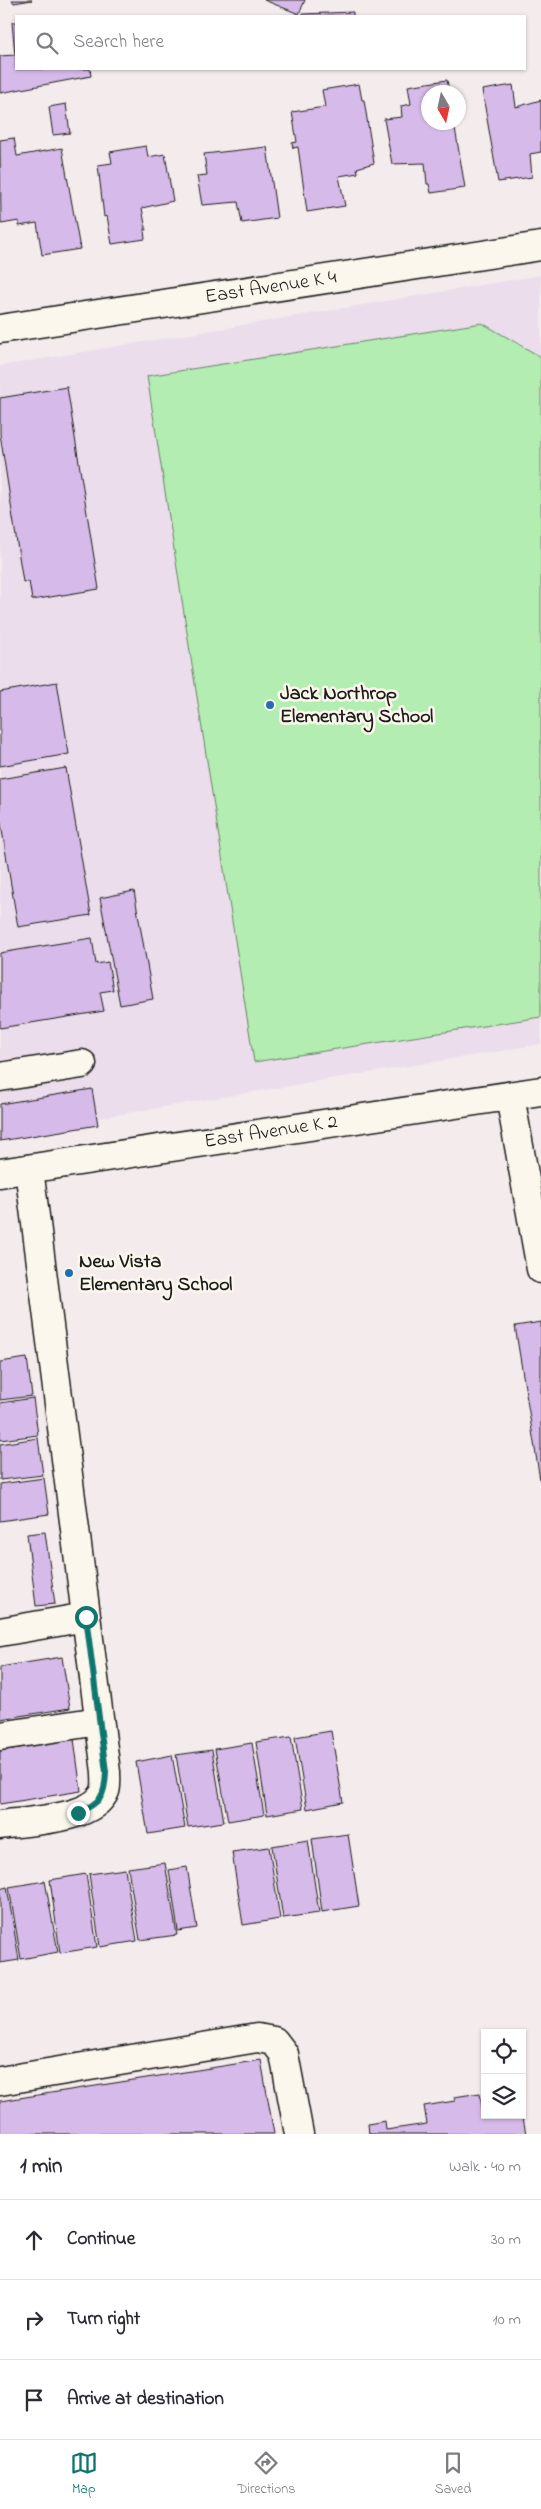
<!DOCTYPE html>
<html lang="en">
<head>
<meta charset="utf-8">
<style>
  :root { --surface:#fff; --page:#f7f7f7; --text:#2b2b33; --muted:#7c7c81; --line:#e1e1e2; --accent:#0f766e }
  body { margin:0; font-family:"Indie Flower",sans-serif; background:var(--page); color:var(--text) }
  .controls { position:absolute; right:15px; bottom:15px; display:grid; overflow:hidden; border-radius:0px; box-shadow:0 1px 4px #0004 }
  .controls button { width:45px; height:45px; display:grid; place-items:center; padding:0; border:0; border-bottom:1px solid var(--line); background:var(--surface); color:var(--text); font:25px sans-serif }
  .compass { position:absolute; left:421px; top:85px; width:45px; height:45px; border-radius:50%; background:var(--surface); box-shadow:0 1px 4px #0004; rotate:171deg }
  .stop { position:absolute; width:15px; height:15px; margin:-11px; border:4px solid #0f766e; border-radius:50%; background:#fff }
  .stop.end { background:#0f766e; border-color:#fff; box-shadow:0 1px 5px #0008 }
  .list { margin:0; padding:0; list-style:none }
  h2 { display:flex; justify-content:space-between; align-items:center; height:65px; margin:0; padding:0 20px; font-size:21px }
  h2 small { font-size:16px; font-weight:400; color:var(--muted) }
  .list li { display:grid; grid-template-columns:32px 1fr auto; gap:15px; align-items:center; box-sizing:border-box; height:80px; padding:0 20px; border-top:1px solid var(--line) }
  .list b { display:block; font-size:19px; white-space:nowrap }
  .list em { font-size:16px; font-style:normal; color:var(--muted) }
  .icon { flex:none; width:28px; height:28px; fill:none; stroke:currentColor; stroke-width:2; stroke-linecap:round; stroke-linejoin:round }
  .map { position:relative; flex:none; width:541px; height:2134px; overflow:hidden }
  .search { position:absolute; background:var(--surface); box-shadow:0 1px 4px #0004; left:15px; right:15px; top:15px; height:55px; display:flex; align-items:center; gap:12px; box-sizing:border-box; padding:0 18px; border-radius:0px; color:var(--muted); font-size:19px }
  .sheet { height:305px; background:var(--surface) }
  nav { display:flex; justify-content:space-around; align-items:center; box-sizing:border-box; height:70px; border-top:1px solid var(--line); background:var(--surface); font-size:14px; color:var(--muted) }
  nav a { display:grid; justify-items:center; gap:2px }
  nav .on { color:var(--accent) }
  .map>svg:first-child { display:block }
  .built { fill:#ebddeb }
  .green { fill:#b3edb2; stroke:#688467 }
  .building { fill:#d6bbea; stroke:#1c1c1c }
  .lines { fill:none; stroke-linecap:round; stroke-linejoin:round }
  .minor-casing { stroke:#1c1c1c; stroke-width:31 }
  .minor { stroke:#fbf7ec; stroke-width:28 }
  .route { stroke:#0f766e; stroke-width:6 }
  .poi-dot { fill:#1f6fb2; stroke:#fbf7ec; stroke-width:2 }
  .labels { text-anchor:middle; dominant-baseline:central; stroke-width:5; stroke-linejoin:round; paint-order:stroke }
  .street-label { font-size:20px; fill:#1c1c1c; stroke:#fbf7ec }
  .poi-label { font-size:20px; font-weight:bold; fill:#1c1c1c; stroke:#fbf7ec; text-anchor:start }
</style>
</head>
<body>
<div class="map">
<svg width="541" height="2134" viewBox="0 0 541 2134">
  <rect width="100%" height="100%" fill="#f4ebec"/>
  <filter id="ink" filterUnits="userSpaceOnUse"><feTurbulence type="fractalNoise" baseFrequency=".02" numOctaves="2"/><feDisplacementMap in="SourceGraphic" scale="10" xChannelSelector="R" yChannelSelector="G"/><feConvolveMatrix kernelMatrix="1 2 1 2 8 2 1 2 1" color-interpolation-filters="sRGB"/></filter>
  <g filter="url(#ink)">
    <path class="built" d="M541 275V1044L0 1134V366Z"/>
    <path class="green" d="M482 323 541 357V1017L254 1062 147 376Z"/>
    <path class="building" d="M12 0H32L14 3Z
      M264 0H305L299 14Z
      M353 12V16H302V14Z
      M12 22H16V69H90L91 76 0 93V56L15 55Z
      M447 80 449 92H428V122H454L465 188 431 193 429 184H427L425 163 392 164 384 119 402 117 401 106 411 104 408 86Z
      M359 84 362 100H364L374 163 357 168 358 173 339 176 345 206 307 212 298 147 293 148 292 143 297 142 292 112 325 107 322 90Z
      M513 85 516 107 541 100V152L530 154 532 177 498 182 482 90Z
      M66 104 70 133 53 135 49 107Z
      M14 138 17 156 62 148 80 249 42 255 37 223 19 226V221L1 224 0 140Z
      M146 146 148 157 165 154 173 201 142 208 146 230H144L145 239 112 244 107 216 104 217 98 165 112 163 110 152Z
      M267 147 277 218 242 223 238 202 202 205 197 176 207 175 204 154Z
      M67 387 99 589 32 600 29 581 23 582 0 434V398Z
      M57 682 69 754 0 766V692Z
      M66 768 91 915 18 927 0 818V779Z
      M134 891 153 999 120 1005 100 898Z
      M92 938 96 964 108 962 113 990 100 992 104 1011 0 1028V953Z
      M92 1089 98 1125 0 1141V1104Z
      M541 1322V1486L515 1326Z
      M27 1358 32 1396 0 1400V1362Z
      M33 1398 38 1435 0 1440V1403Z
      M38 1438 43 1475 0 1480V1444Z
      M44 1478 49 1514 0 1521V1484Z
      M45 1532 55 1604 36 1606 27 1534Z
      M62 1657 70 1708 0 1719V1667Z
      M331 1731 343 1802 307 1809 295 1737Z
      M291 1737 303 1809 267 1815 256 1742Z
      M74 1739 81 1791 0 1804V1751Z
      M252 1743 264 1815 228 1821 215 1749Z
      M212 1750 224 1822 188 1827 176 1755Z
      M172 1755 185 1828 148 1834 136 1762Z
      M348 1834 359 1906 322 1912 312 1839Z
      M308 1840 319 1913 283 1918 272 1846Z
      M269 1847 280 1919 243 1925 232 1852Z
      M165 1863 177 1935 140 1940 128 1868Z
      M187 1867 197 1928 178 1931 169 1870Z
      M125 1869 137 1941 100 1947 89 1874Z
      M86 1874 97 1947 60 1953 50 1880Z
      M45 1881 58 1952 21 1959 9 1887Z
      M7 1887 19 1960 0 1963V1889Z
      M261 2060 274 2134H0V2101Z
      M480 2093 483 2115H522V2112L526 2134H369L368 2124 385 2121 386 2130 427 2124 424 2106 455 2101 454 2097Z"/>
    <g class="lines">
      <g class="minor-casing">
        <g id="minor">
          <path id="s1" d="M0 329 541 246"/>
          <path d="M0 1077 82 1064"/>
          <path d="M510 1096 541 1269"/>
          <path id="s2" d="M0 1173 541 1091"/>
          <path d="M0 1632 86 1617"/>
          <path d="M0 1736 99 1721"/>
          <path d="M0 1825C27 1821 94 1820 105 1791 107 1786 106 1777 106 1772L29 1169"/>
          <path d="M0 2081 257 2038 274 2041 284 2054 299 2134"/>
        </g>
      </g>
      <use href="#minor" class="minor"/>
    </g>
  </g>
  <g class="lines" filter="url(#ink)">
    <path class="route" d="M78 1813C101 1802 105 1797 106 1772L86 1617"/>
  </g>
  <g class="poi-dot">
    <circle cx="270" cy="705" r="5"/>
    <circle cx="69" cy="1273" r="5"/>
  </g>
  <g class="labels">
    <g class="street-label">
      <text stroke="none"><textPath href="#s1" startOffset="274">East Avenue K 4</textPath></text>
      <text stroke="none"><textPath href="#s2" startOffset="274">East Avenue K 2</textPath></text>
    </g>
    <g class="poi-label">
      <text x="280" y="694">Jack Northrop<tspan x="280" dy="23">Elementary School</tspan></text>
      <text x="79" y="1262">New Vista<tspan x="79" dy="23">Elementary School</tspan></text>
    </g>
  </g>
</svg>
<div class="controls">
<button><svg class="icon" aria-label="locate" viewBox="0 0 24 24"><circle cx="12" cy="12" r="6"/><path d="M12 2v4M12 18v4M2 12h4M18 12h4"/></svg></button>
<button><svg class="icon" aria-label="layers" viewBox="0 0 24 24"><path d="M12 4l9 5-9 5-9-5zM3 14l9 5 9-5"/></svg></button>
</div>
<svg class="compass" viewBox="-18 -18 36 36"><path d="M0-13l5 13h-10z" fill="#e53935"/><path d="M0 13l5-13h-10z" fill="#7c7c81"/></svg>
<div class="stop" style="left:86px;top:1617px"></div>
<div class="stop end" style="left:78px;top:1813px"></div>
<div class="search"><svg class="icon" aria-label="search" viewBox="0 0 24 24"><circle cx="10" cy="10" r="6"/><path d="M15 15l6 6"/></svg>Search here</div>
</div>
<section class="sheet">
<h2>1 min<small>Walk · 40 m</small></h2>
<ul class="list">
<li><svg class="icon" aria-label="ahead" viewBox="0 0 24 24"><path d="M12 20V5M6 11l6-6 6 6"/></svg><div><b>Continue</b></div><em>30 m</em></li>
<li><svg class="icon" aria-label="right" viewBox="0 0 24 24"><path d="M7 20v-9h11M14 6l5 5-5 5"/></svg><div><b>Turn right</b></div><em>10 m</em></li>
<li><svg class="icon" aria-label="arrive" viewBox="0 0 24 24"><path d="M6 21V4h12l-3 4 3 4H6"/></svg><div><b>Arrive at destination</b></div></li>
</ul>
</section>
<nav>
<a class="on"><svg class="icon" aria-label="map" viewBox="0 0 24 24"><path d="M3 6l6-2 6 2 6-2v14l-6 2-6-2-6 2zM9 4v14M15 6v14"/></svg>Map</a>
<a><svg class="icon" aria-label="directions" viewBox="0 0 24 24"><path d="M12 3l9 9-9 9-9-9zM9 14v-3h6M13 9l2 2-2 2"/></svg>Directions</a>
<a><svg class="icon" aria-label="saved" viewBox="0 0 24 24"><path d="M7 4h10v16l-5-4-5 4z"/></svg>Saved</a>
</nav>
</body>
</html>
